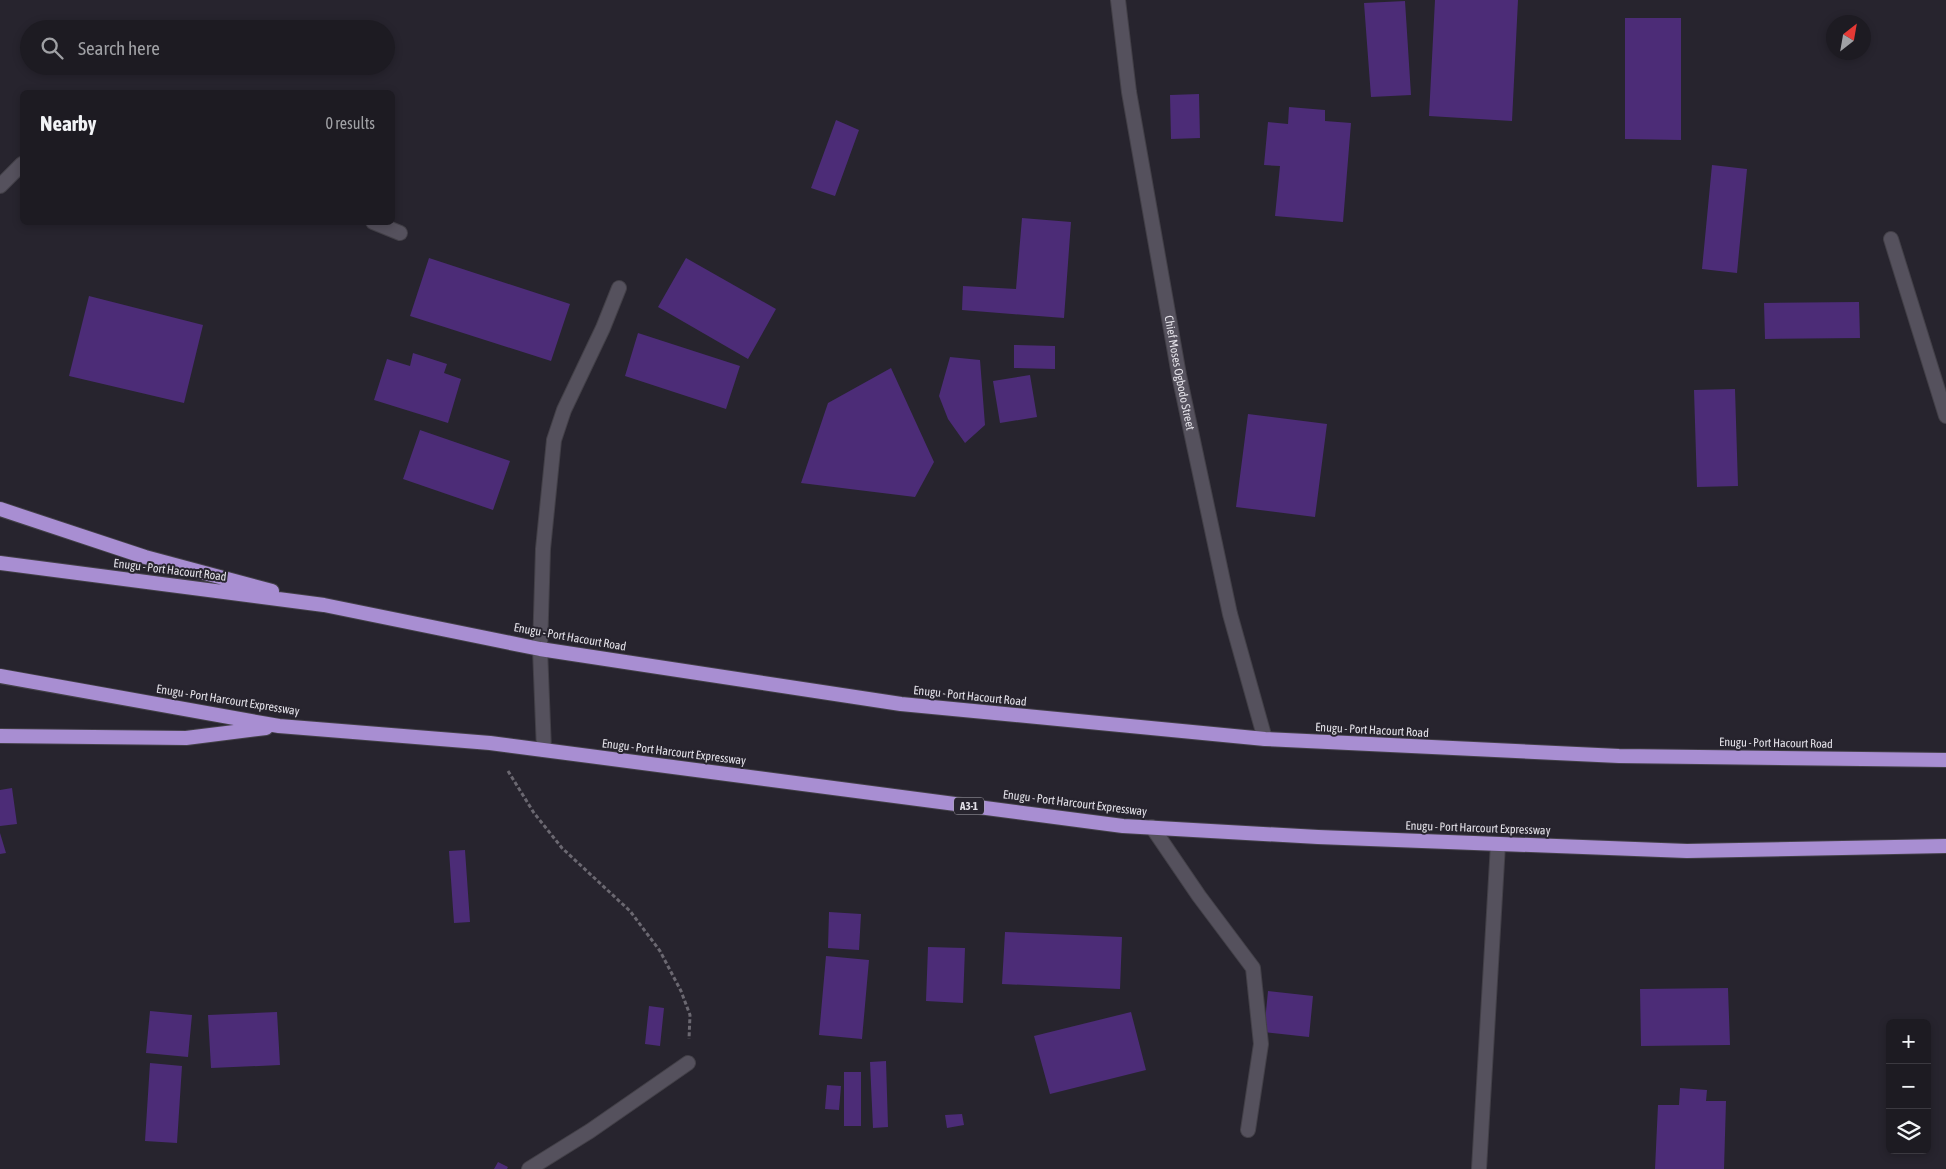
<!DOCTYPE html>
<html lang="en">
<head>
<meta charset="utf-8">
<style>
  :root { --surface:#1d1b22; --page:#25242a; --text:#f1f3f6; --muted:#a0a1a5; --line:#3b3940 }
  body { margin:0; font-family:"Asap Condensed",sans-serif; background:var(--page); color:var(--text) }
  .controls { position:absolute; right:15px; bottom:15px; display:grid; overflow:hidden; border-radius:8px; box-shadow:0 2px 8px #0003 }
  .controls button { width:45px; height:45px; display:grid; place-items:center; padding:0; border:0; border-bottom:1px solid var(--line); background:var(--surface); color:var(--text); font:25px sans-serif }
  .compass { position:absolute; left:1826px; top:15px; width:45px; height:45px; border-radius:50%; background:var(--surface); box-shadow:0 2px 8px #0003; rotate:31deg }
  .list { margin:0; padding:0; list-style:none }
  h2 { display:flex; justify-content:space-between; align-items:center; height:65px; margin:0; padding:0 20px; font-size:21px }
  h2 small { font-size:16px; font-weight:400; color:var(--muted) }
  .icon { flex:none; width:28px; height:28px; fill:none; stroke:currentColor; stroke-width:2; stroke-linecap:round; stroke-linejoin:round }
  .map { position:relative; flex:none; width:1946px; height:1169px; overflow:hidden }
  .search { position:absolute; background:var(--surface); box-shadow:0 2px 8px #0003; left:20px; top:20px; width:375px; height:55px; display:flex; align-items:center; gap:12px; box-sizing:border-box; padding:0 18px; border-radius:28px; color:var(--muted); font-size:19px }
  .panel { position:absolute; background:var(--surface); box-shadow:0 2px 8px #0003; left:20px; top:90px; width:375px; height:135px; border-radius:8px }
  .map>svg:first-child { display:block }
  .building { fill:#4c2c77 }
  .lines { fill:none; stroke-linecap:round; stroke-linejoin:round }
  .service-casing { stroke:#434048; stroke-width:16 }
  .minor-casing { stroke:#434048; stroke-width:16 }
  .trunk-casing { stroke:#434048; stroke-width:16 }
  .path { stroke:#6b6871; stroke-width:3; stroke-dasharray:4 2.5; stroke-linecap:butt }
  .service { stroke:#55515d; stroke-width:14 }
  .minor { stroke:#55515d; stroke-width:14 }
  .trunk { stroke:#a88ed2; stroke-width:14 }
  .labels { text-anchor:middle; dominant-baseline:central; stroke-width:4; stroke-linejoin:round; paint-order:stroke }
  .shield { fill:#27242e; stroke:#aba8b0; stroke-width:1 }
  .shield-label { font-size:11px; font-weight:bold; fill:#e3e1e8 }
  .street-label { font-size:12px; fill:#e3e1e8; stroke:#27242e }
</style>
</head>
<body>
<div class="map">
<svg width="1946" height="1169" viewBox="0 0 1946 1169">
  <rect width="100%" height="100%" fill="#27242e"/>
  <path class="building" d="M1435 0H1518L1512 121 1429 116Z
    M1405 1 1411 95 1371 97 1364 3Z
    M1625 18H1681V140L1625 139Z
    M1199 94 1200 138 1171 139 1170 95Z
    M1289 107 1325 110V121L1351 123 1343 222 1275 216 1280 166 1264 165 1268 122 1288 124Z
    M836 120 859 130 835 196 811 188Z
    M1712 165 1747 169 1737 273 1702 269Z
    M1022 218 1071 222 1064 318 962 310 963 286 1016 289Z
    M429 258 570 304 551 361 410 316Z
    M686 258 776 309 748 359 658 307Z
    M89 296 203 325 184 403 69 376Z
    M1859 302 1860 338 1765 339 1764 303Z
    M638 333 740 366 726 409 625 376Z
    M1014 345 1055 346V369L1014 368Z
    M413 353 447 364 444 373 461 379 448 423 374 400 387 359 410 366Z
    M950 357 980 360 985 425 965 443 948 419 939 396Z
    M891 368 934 462 915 497 801 483 828 403Z
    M1030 375 1037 417 1000 423 993 381Z
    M1735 389 1738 486 1697 487 1694 390Z
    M1248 414 1327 424 1315 517 1236 507Z
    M420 430 510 461 493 510 403 479Z
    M12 788 17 824 0 826V790Z
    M0 833 6 853 0 854Z
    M465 850 470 922 454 923 449 851Z
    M829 912 861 914 859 950 828 948Z
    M1005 932 1122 937 1120 989 1002 984Z
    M928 947 965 948 963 1003 926 1001Z
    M826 956 869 960 862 1039 819 1035Z
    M1728 988 1730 1045 1641 1046 1640 989Z
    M1268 991 1313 996 1309 1037 1264 1032Z
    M649 1006 664 1008 660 1046 645 1044Z
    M150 1011 192 1015 188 1057 146 1053Z
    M277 1012 280 1065 211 1068 208 1015Z
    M1131 1012 1146 1070 1050 1094 1034 1036Z
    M886 1061 888 1127 873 1128 870 1062Z
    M150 1063 182 1066 177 1143 145 1141Z
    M844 1072H861V1126H844Z
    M827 1085 841 1086 839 1110 825 1109Z
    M1680 1088 1707 1090 1706 1101H1726L1724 1169H1655L1658 1105H1679Z
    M962 1114 964 1125 947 1128 945 1115Z
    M498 1162 508 1167 507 1169H494Z"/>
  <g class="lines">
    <g class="service-casing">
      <path id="service" d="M1891 239 1946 416
        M544 750 540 649 543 549 554 440 564 410 603 328 619 288
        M1152 827 1199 896 1253 968 1261 1044 1248 1130
        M1479 1169 1498 844"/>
    </g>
    <g class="minor-casing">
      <g id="minor">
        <path id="s1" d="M1118 0 1129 92 1179 375 1230 614 1265 739"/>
        <path d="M0 186 22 164"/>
        <path d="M373 222 400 233"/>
        <path d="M529 1169 590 1131 688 1063"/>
      </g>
    </g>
    <g class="trunk-casing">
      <path id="trunk" d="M0 509 145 557 272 591
        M0 563 324 605 540 649 901 704 1265 739 1619 756 1946 760
        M0 676 279 726 490 743 1123 826 1318 837 1687 851 1946 846
        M0 736 186 738 266 728"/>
    </g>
    <path class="path" d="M508 771 534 813 562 848 630 911 660 951 681 991 690 1015 689 1039"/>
    <use href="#service" class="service"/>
    <use href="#minor" class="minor"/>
    <use href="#trunk" class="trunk"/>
  </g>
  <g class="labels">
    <rect class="shield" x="954" y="797.5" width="30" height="17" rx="4"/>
    <g class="shield-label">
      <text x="969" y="806">A3-1</text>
    </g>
    <g class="street-label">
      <text stroke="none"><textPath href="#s1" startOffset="378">Chief Moses Ogbodo Street</textPath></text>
      <text transform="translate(170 570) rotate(7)">Enugu - Port Hacourt Road</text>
      <text transform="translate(570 637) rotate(10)">Enugu - Port Hacourt Road</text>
      <text transform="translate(970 696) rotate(6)">Enugu - Port Hacourt Road</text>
      <text transform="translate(228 700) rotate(9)">Enugu - Port Harcourt Expressway</text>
      <text transform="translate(1372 730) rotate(3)">Enugu - Port Hacourt Road</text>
      <text transform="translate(1776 743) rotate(1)">Enugu - Port Hacourt Road</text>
      <text transform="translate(674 752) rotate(7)">Enugu - Port Harcourt Expressway</text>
      <text transform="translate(1075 803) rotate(7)">Enugu - Port Harcourt Expressway</text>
      <text transform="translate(1478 828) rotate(2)">Enugu - Port Harcourt Expressway</text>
    </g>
  </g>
</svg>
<div class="controls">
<button>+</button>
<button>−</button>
<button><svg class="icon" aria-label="layers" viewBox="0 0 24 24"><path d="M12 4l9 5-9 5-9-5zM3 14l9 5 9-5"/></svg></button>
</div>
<svg class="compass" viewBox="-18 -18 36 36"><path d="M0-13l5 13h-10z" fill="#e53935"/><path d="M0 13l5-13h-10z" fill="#a0a1a5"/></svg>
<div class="search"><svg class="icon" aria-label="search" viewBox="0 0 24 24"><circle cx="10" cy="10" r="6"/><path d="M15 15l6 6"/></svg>Search here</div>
<section class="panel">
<h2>Nearby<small>0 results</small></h2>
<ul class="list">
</ul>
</section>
</div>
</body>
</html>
